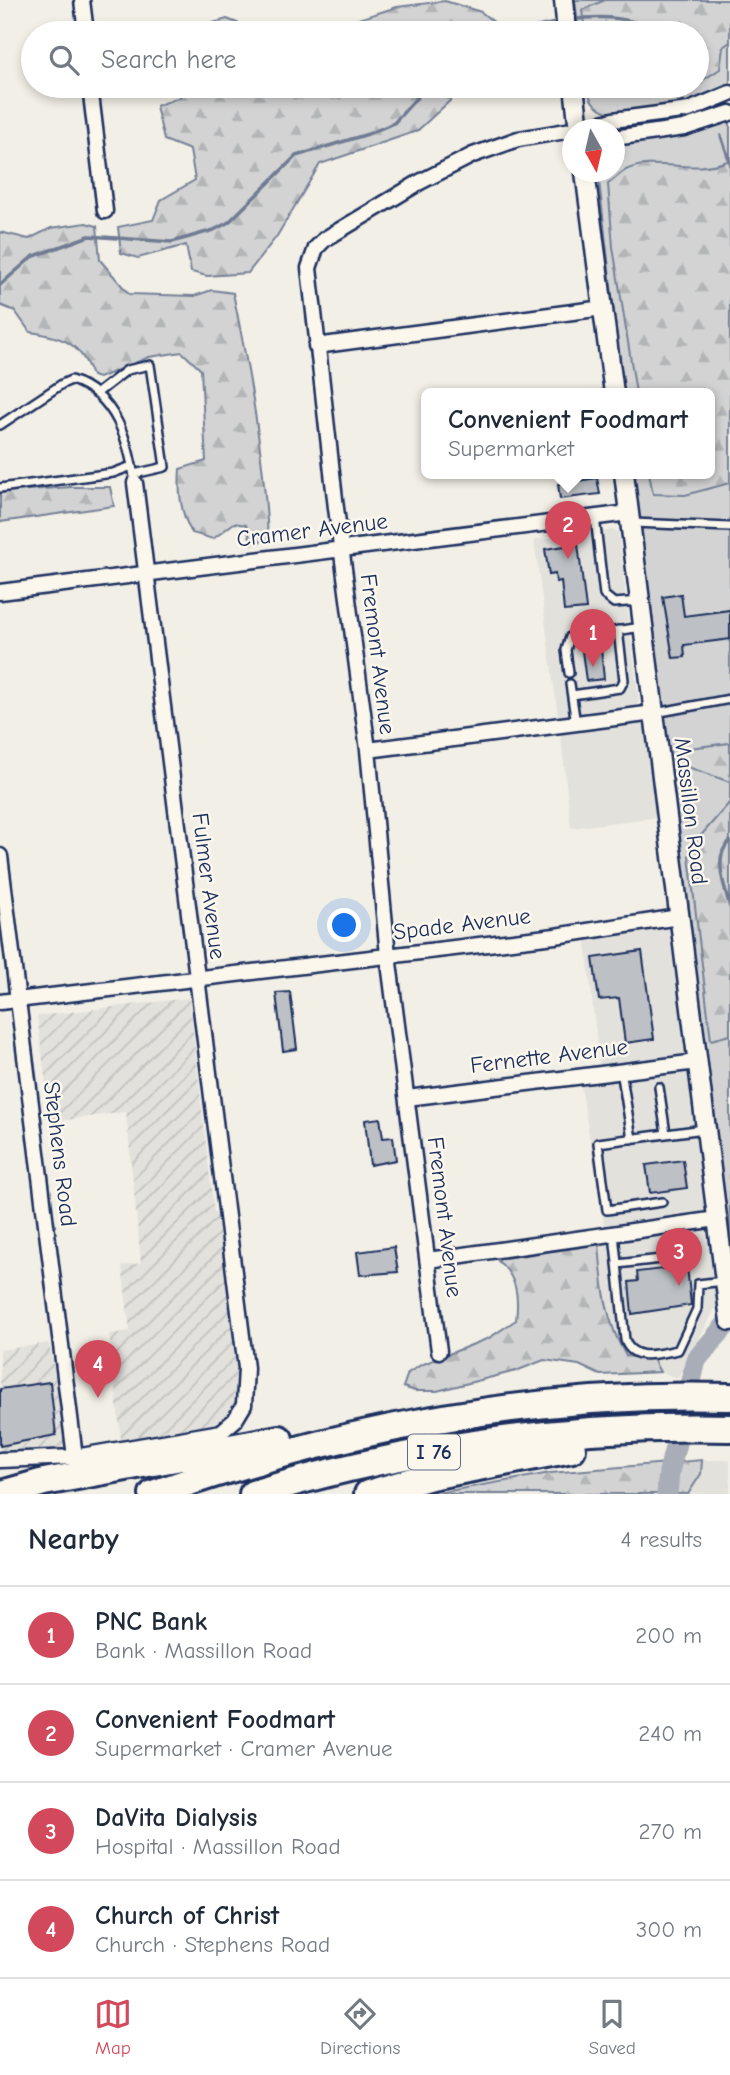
<!DOCTYPE html>
<html lang="en">
<head>
<meta charset="utf-8">
<style>
  :root { --surface:#fff; --page:#f6f6f7; --text:#1f2937; --muted:#747a83; --line:#e0e1e3; --accent:#d1495b }
  body { margin:0; font-family:"Comic Neue",sans-serif; background:var(--page); color:var(--text) }
  .compass { position:absolute; left:562px; top:119px; width:63px; height:63px; border-radius:50%; background:var(--surface); box-shadow:0 4px 10px #0003; rotate:172deg }
  .you { position:absolute; left:345px; top:926px; width:24px; height:24px; margin:-18px; border:5px solid #fff; border-radius:50%; background:#1a73e8; box-shadow:0 0 0 10px #1a73e833 }
  .badge { display:grid; place-items:center; width:46px; height:46px; border-radius:50%; background:var(--accent); color:#fff; font-size:23px; font-weight:700 }
  .pin { position:absolute; translate:-50% -58px; filter:drop-shadow(0 2px 4px #0008) }
  .pin::after { content:''; position:absolute; top:37px; width:24px; height:21px; background:inherit; clip-path:polygon(0 0,100% 0,50% 100%) }
  .popup { position:absolute; left:421px; top:388px; width:294px; height:91px; box-sizing:border-box; display:grid; place-content:center; border-radius:10px; background:var(--surface); filter:drop-shadow(0 2px 5px #0005); font-size:23px; white-space:nowrap; color:var(--muted) }
  .popup b { font-size:26px; color:var(--text) }
  .popup::after { content:''; position:absolute; left:50%; top:100%; margin-left:-14px; border:14px solid transparent; border-top-color:var(--surface) }
  .list { margin:0; padding:0; list-style:none }
  h2 { display:flex; justify-content:space-between; align-items:center; height:91px; margin:0; padding:0 28px; font-size:30px }
  h2 small { font-size:23px; font-weight:400; color:var(--muted) }
  .list li { display:grid; grid-template-columns:46px 1fr auto; gap:21px; align-items:center; box-sizing:border-box; height:98px; padding:0 28px; border-top:2px solid var(--line) }
  .list b { display:block; font-size:26px; white-space:nowrap }
  .list p { margin:0; font-size:23px; white-space:nowrap; color:var(--muted) }
  .list em { font-size:23px; font-style:normal; color:var(--muted) }
  .icon { flex:none; width:38px; height:38px; fill:none; stroke:currentColor; stroke-width:2; stroke-linecap:round; stroke-linejoin:round }
  .map { position:relative; flex:none; width:730px; height:1494px; overflow:hidden }
  .search { position:absolute; background:var(--surface); box-shadow:0 4px 10px #0003; left:21px; right:21px; top:21px; height:77px; display:flex; align-items:center; gap:18px; box-sizing:border-box; padding:0 24px; border-radius:38px; color:var(--muted); font-size:26px }
  .sheet { height:483px; background:var(--surface) }
  nav { display:flex; justify-content:space-around; align-items:center; box-sizing:border-box; height:98px; border-top:2px solid var(--line); background:var(--surface); font-size:19px; color:var(--muted) }
  nav a { display:grid; justify-items:center; gap:4px }
  nav .on { color:var(--accent) }
  .map>svg:first-child { display:block }
  .built { fill:#e2e1dc }
  .industrial { fill:url(#industrial-furrows) }
  .green { fill:#d2d3d2; stroke:#768198; stroke-width:2 }
  .forest { fill:url(#forest-firs); stroke:#768198; stroke-width:2 }
  .lines { fill:none; stroke-linecap:round; stroke-linejoin:round }
  .stream { stroke:#707b93; stroke-width:3.5 }
  .river { stroke:#a9adb7; stroke-width:21 }
  .building { fill:#bdc0c4; stroke:#1b2f5e; stroke-width:2 }
  .service-casing { stroke:#1b2f5e; stroke-width:12 }
  .minor-casing { stroke:#1b2f5e; stroke-width:19 }
  .tertiary-casing { stroke:#1b2f5e; stroke-width:23 }
  .motorway-casing { stroke:#1b2f5e; stroke-width:32 }
  .service { stroke:#fbf7ec; stroke-width:7 }
  .minor { stroke:#fbf7ec; stroke-width:14 }
  .tertiary { stroke:#fbf7ec; stroke-width:18 }
  .motorway { stroke:#fbf7ec; stroke-width:26 }
  .labels { text-anchor:middle; dominant-baseline:central; stroke-width:5; stroke-linejoin:round; paint-order:stroke }
  .shield { fill:#fbf7ec; stroke:#5e6b89; stroke-width:2 }
  .shield-label { font-size:21px; font-weight:bold; fill:#1b2f5e }
  .street-label { font-size:23px; fill:#1b2f5e; stroke:#fbf7ec }
</style>
</head>
<body>
<div class="map">
<svg width="730" height="1494" viewBox="0 0 730 1494">
  <defs>
    <pattern id="industrial-furrows" width="10" height="10" patternUnits="userSpaceOnUse" patternTransform="scale(1.75)"><rect width="10" height="10" fill="#e2e1dc"/><path d="M-1 1l2-2M0 10L10 0M9 11l2-2" fill="none" stroke="#c1c1bf"/></pattern>
    <pattern id="forest-firs" width="22" height="20" patternUnits="userSpaceOnUse" patternTransform="scale(1.75)"><rect width="22" height="20" fill="#d2d3d2"/><path d="M5 1l3.5 6h-7zM16 11l3.5 6h-7z" fill="#b4b5b7"/></pattern>
  </defs>
  <rect width="100%" height="100%" fill="#f2efe6"/>
  <filter id="ink" filterUnits="userSpaceOnUse"><feTurbulence type="fractalNoise" baseFrequency=".0143" numOctaves="2"/><feDisplacementMap in="SourceGraphic" scale="14" xChannelSelector="R" yChannelSelector="G"/><feConvolveMatrix kernelMatrix="1 2 1 2 8 2 1 2 1" color-interpolation-filters="sRGB"/></filter>
  <g filter="url(#ink)">
    <path class="built" d="M614 530 618 532 639 702 634 707 558 716 534 540Z
      M652 716 665 816 571 828 560 728Z
      M677 921 695 1060 600 1070 585 935Z
      M695 1064 714 1216 605 1229 580 1081Z
      M712 1224 721 1297 678 1378 660 1372 653 1359 626 1356 605 1308 599 1243Z
      M702 1460H730V1494H688L701 1474Z"/>
    <path class="industrial" d="M189 998 214 1212 222 1211 243 1398 226 1424 122 1448 109 1334 130 1331 122 1266 141 1263 126 1112 51 1122 37 1016Z
      M49 1343 71 1453 0 1456V1350Z"/>
    <path class="green" d="M575 0H730V87L689 103 617 114C600 112 589 104 587 86H697V33H579Z
      M730 118V1243L634 473H710V393H623L598 172H614L615 143Z"/>
    <path class="forest" d="M605 0H730V42L723 47 720 69 697 84V33H585L582 10Z
      M445 1 481 12 505 31 533 33H314L397 7Z
      M227 19 263 33H187L188 30Z
      M179 86H466L417 131 320 164 277 236 248 273 207 276 191 272 186 245 138 258 121 253 118 227 153 220 161 200 195 180 190 150 164 140 156 106 180 97Z
      M598 86H691L660 94 600 92Z
      M730 160V483L685 495 653 494 649 473H710V393H636L613 247 608 184C614 180 620 173 626 170 655 156 692 176 730 160Z
      M86 223 97 226 100 260 129 294 194 296 212 290 233 293C250 375 264 455 268 539L252 544 246 525 234 523 213 539 192 533C180 513 178 492 180 469L206 461 201 370 182 352 149 357 99 378 92 376C80 342 63 337 30 332L15 311 0 305V232L29 239 51 228Z
      M71 487H110L114 506 0 522V492Z
      M730 743V782L685 766 680 749Z
      M730 802V1035L711 1040 689 856 697 840Z
      M599 1243C602 1284 605 1320 626 1356L653 1359 660 1372 600 1375 579 1365 544 1360 516 1371 437 1391H415L403 1387 408 1373 421 1365 489 1338 516 1320C519 1296 517 1277 498 1261L506 1255Z
      M702 1460 701 1474 688 1494H432L550 1473Z"/>
    <g class="lines">
      <path class="stream" d="M571 20C601 15 635 17 661 33
        M511 33 560 22
        M697 75 701 83
        M721 136 730 162
        M0 285 32 257 89 236 172 242 214 230 229 222 296 156 368 134 394 123 427 86
        M730 841C712 856 725 888 730 907"/>
      <path class="river" d="M667 1494 669 1472 696 1360 730 1320"/>
    </g>
    <path class="building" d="M597 478 600 494 560 499 558 484Z
      M578 544 586 609 564 611 561 581 556 582 555 574 549 575 545 549Z
      M681 594 684 616 730 610V639L684 645 685 657 673 658 663 597Z
      M601 649 604 679 586 681 582 651Z
      M642 951 654 1039 625 1043 619 998 599 1000 593 958Z
      M290 992 297 1049 283 1051 276 993Z
      M380 1118 383 1138 393 1137 396 1160 370 1165 365 1120Z
      M683 1160 687 1188 650 1193 646 1165Z
      M394 1247 398 1272 360 1275 357 1252Z
      M687 1266 691 1305 632 1314 629 1282 638 1281 637 1272Z
      M50 1382 56 1435 0 1446V1389Z"/>
    <g class="lines">
      <g class="service-casing">
        <path id="service" d="M96 394 127 370 150 365 165 467 134 474
          M0 425 62 384 71 380C116 394 129 442 135 483
          M0 488 113 473 132 466
          M595 517 604 595 614 603 640 601
          M633 523 730 527
          M569 673 566 650 570 637 643 627
          M570 684 576 724
          M572 695 620 688 624 680 618 630
          M655 713 730 699
          M621 1070 632 1139
          M659 1087 666 1134
          M662 1202 607 1210 598 1143 704 1129
          M614 1234 625 1340C633 1363 659 1353 678 1350L697 1309 698 1284 724 1281
          M617 1264 679 1257"/>
      </g>
      <g class="minor-casing">
        <path id="minor" d="M82 0 86 33
          M90 86 105 211
          M578 130 613 120 689 110 730 93
          M614 138 684 128 730 113
          M316 346 603 308
          M0 592 629 513
          M368 750 654 713
          M0 856 75 1457
          M0 1002 555 936 679 917
          M407 1098 697 1062
          M428 1260 717 1219
          M439 1351 388 955 368 750 336 508 309 268 316 248 325 239 420 182 473 155 518 139 572 130
          M0 1460 75 1457 221 1432 235 1420 244 1405 246 1368 135 483"/>
      </g>
      <g class="tertiary-casing">
        <path id="tertiary" d="M564 0 567 33
          M574 86 579 130
          M585 172 614 393
          M624 473 730 1321"/>
      </g>
      <g class="motorway-casing">
        <path id="motorway" d="M2 1494 44 1482 279 1439
          M153 1494C338 1430 533 1391 730 1397
          M253 1494C406 1447 570 1424 730 1428
          M368 1494 431 1476 572 1449"/>
      </g>
      <use href="#service" class="service"/>
      <use href="#minor" class="minor"/>
      <use href="#tertiary" class="tertiary"/>
      <use href="#motorway" class="motorway"/>
    </g>
  </g>
  <g class="labels">
    <rect class="shield" x="408" y="1434.5" width="52" height="35" rx="5"/>
    <g class="shield-label">
      <text x="434" y="1452">I 76</text>
    </g>
    <g class="street-label">
      <text transform="translate(312 530) rotate(-7)">Cramer Avenue</text>
      <text transform="translate(378 654) rotate(83)">Fremont Avenue</text>
      <text transform="translate(691 811) rotate(83)">Massillon Road</text>
      <text transform="translate(209 886) rotate(83)">Fulmer Avenue</text>
      <text transform="translate(462 924) rotate(-7)">Spade Avenue</text>
      <text transform="translate(549 1056) rotate(-7)">Fernette Avenue</text>
      <text transform="translate(60 1154) rotate(83)">Stephens Road</text>
      <text transform="translate(445 1217) rotate(83)">Fremont Avenue</text>
    </g>
  </g>
</svg>
<svg class="compass" viewBox="-18 -18 36 36"><path d="M0-13l5 13h-10z" fill="#e53935"/><path d="M0 13l5-13h-10z" fill="#747a83"/></svg>
<div class="you"></div>
<div class="pin badge" style="left:593px;top:667px">1</div>
<div class="pin badge" style="left:568px;top:559px">2</div>
<div class="popup"><b>Convenient Foodmart</b>Supermarket</div>
<div class="pin badge" style="left:679px;top:1286px">3</div>
<div class="pin badge" style="left:98px;top:1398px">4</div>
<div class="search"><svg class="icon" aria-label="search" viewBox="0 0 24 24"><circle cx="10" cy="10" r="6"/><path d="M15 15l6 6"/></svg>Search here</div>
</div>
<section class="sheet">
<h2>Nearby<small>4 results</small></h2>
<ul class="list">
<li><span class="badge">1</span><div><b>PNC Bank</b><p>Bank · Massillon Road</p></div><em>200 m</em></li>
<li><span class="badge">2</span><div><b>Convenient Foodmart</b><p>Supermarket · Cramer Avenue</p></div><em>240 m</em></li>
<li><span class="badge">3</span><div><b>DaVita Dialysis</b><p>Hospital · Massillon Road</p></div><em>270 m</em></li>
<li><span class="badge">4</span><div><b>Church of Christ</b><p>Church · Stephens Road</p></div><em>300 m</em></li>
</ul>
</section>
<nav>
<a class="on"><svg class="icon" aria-label="map" viewBox="0 0 24 24"><path d="M3 6l6-2 6 2 6-2v14l-6 2-6-2-6 2zM9 4v14M15 6v14"/></svg>Map</a>
<a><svg class="icon" aria-label="directions" viewBox="0 0 24 24"><path d="M12 3l9 9-9 9-9-9zM9 14v-3h6M13 9l2 2-2 2"/></svg>Directions</a>
<a><svg class="icon" aria-label="saved" viewBox="0 0 24 24"><path d="M7 4h10v16l-5-4-5 4z"/></svg>Saved</a>
</nav>
</body>
</html>
